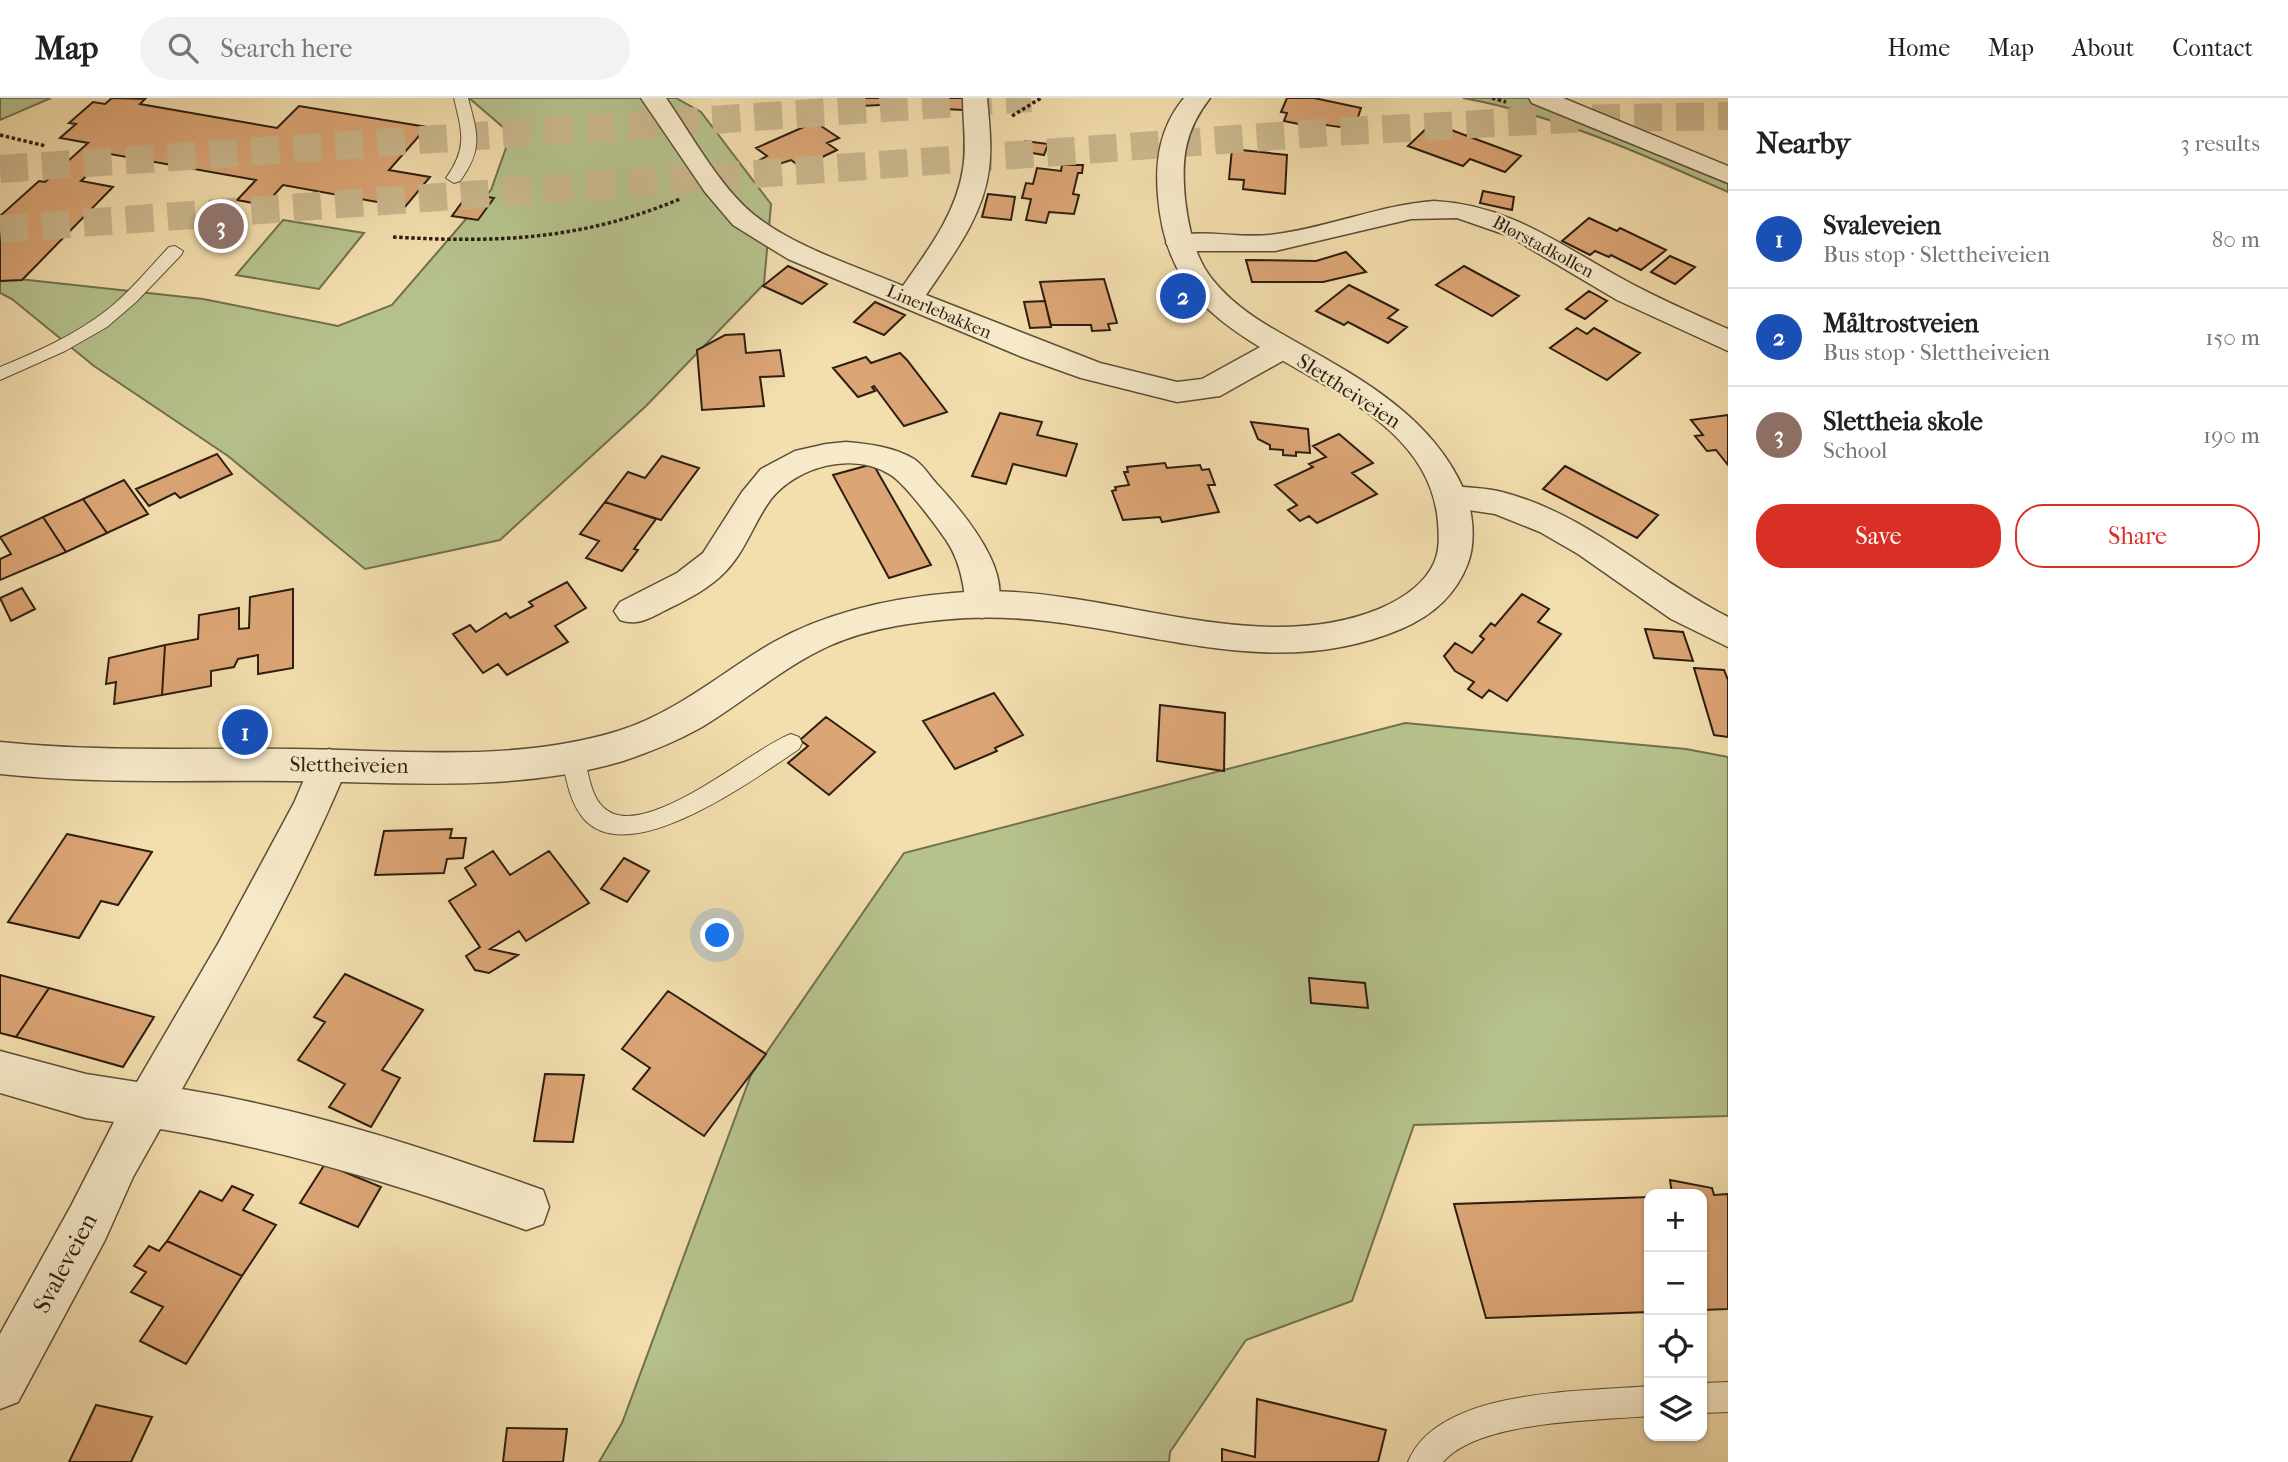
<!DOCTYPE html>
<html lang="en">
<head>
<meta charset="utf-8">
<style>
  :root { --surface:#fff; --page:#f2f2f2; --text:#222; --muted:#767676; --line:#e0e0e0; --accent:#d93025 }
  body { margin:0; font-family:"IM FELL French Canon",serif; background:var(--page); color:var(--text) }
  .controls { position:absolute; right:21px; bottom:21px; display:grid; overflow:hidden; border-radius:14px; box-shadow:0 2px 5px #0004 }
  .controls button { width:63px; height:63px; display:grid; place-items:center; padding:0; border:0; border-bottom:2px solid var(--line); background:var(--surface); color:var(--text); font:35px sans-serif }
  .you { position:absolute; left:718px; top:838px; width:24px; height:24px; margin:-18px; border:5px solid #fff; border-radius:50%; background:#1a73e8; box-shadow:0 0 0 10px #1a73e833 }
  .badge { display:grid; place-items:center; width:46px; height:46px; border-radius:50%; background:var(--accent); color:#fff; font-size:23px; font-weight:700 }
  .pin { position:absolute; translate:-50% -50%; border:4px solid #fff; box-shadow:0 2px 7px #0006 }
  .list { margin:0; padding:0; list-style:none }
  h2 { display:flex; justify-content:space-between; align-items:center; height:91px; margin:0; padding:0 28px; font-size:30px }
  h2 small { font-size:23px; font-weight:400; color:var(--muted) }
  .list li { display:grid; grid-template-columns:46px 1fr auto; gap:21px; align-items:center; box-sizing:border-box; height:98px; padding:0 28px; border-top:2px solid var(--line) }
  .list b { display:block; font-size:26px; white-space:nowrap }
  .list p { margin:0; font-size:23px; white-space:nowrap; color:var(--muted) }
  .list em { font-size:23px; font-style:normal; color:var(--muted) }
  .actions { display:flex; gap:14px; padding:21px 28px }
  .actions a { flex:1; padding:16px 0; border:2px solid var(--accent); border-radius:28px; text-align:center; font-size:24px; color:var(--accent) }
  .actions .main { background:var(--accent); color:#fff }
  .icon { flex:none; width:38px; height:38px; fill:none; stroke:currentColor; stroke-width:2; stroke-linecap:round; stroke-linejoin:round }
  .map { position:relative; flex:none; width:1728px; height:1364px; overflow:hidden }
  header { display:flex; align-items:center; gap:42px; box-sizing:border-box; height:98px; padding:0 35px; background:var(--surface); border-bottom:2px solid var(--line) }
  header strong { font-size:33px }
  nav { display:flex; gap:38px; margin-inline-start:auto; font-size:24px }
  .search { width:490px; height:63px; background:var(--page); display:flex; align-items:center; gap:18px; box-sizing:border-box; padding:0 24px; border-radius:38px; color:var(--muted); font-size:26px }
  main { display:flex }
  aside { flex:1; background:var(--surface) }
  .map>svg:first-child { display:block }
  .green { fill:#b6c28d; stroke:#71704f; stroke-width:2 }
  .building { fill:#dca575; stroke:#2c1e11; stroke-width:2 }
  .lines { fill:none; stroke-linecap:round; stroke-linejoin:round }
  .primary-tunnel { stroke:#cbb88e; stroke-width:28; stroke-dasharray:28 14; stroke-linecap:butt }
  .service-casing { stroke:#5e4e38; stroke-width:2 }
  .minor-casing { stroke:#5e4e38; stroke-width:3 }
  .tertiary-casing { stroke:#5e4e38; stroke-width:3 }
  .path { stroke:#2c1e11; stroke-width:3.5; stroke-dasharray:3.5 2.5; stroke-linecap:butt }
  .service { fill:#f7eaca; fill-rule:evenodd }
  .minor { fill:#f7eaca; fill-rule:evenodd }
  .tertiary { fill:#f7eaca; fill-rule:evenodd }
  .labels { text-anchor:middle; dominant-baseline:central; stroke-width:5; stroke-linejoin:round; paint-order:stroke }
  .far-street-label { font-size:18px; fill:#2c1e11; stroke:#f7eaca }
  .street-label { font-size:21px; fill:#2c1e11; stroke:#f7eaca }
  .near-street-label { font-size:24px; fill:#2c1e11; stroke:#f7eaca }
</style>
</head>
<body>
<header>
<strong>Map</strong>
<div class="search"><svg class="icon" aria-label="search" viewBox="0 0 24 24"><circle cx="10" cy="10" r="6"/><path d="M15 15l6 6"/></svg>Search here</div>
<nav><a>Home</a><a>Map</a><a>About</a><a>Contact</a></nav>
</header>
<main>
<div class="map">
<svg width="1728" height="1364" viewBox="0 0 1728 1364">
  <rect width="100%" height="100%" fill="#f3dead"/>
  <filter id="stains"><feTurbulence type="fractalNoise" baseFrequency=".00286" numOctaves="4"/><feColorMatrix values="0 0 0 0 .2 0 0 0 0 .09 0 0 0 0 .02 0 0 0 .5 -.17"/></filter>
  <radialGradient id="worn" r=".72"><stop offset=".6" stop-color="#630" stop-opacity="0"/><stop offset="1" stop-color="#630" stop-opacity=".3"/></radialGradient>
  <path class="green" d="M0 0H51L0 22Z
    M469 0H676L701 14 771 106 764 186 646 308 500 442 365 471 228 358 94 268 12 201 0 195V183L19 181 203 201 338 228 392 207 491 92 511 36Z
    M1463 0H1559L1728 76V94C1642 56 1556 17 1463 0Z
    M283 122 364 135 319 191 236 177Z
    M1405 625 1686 651 1728 659V1018L1414 1027 1352 1203 1246 1242 1170 1354 1169 1364H599L622 1325 751 977 904 755Z"/>
  <path class="building" d="M112 0 145 1 140 6 277 30 299 8 427 29 389 72 430 79 405 109 283 87 265 107 237 102 256 82 110 56 81 83 113 89 22 182 0 183V118L39 83 45 84 88 45 60 40 76 26 69 25 93 4 105 6Z
    M862 0H901L900 6 861 8Z
    M946 0H963V12L945 11Z
    M1287 0H1314L1361 10 1354 31 1319 26 1318 30 1284 23 1287 15 1281 14Z
    M815 24 839 40 827 45 837 52 801 69 791 62 770 69 760 62 767 58 756 50Z
    M1432 25 1500 50 1521 58 1505 74 1470 61 1463 68 1408 48Z
    M1025 43 1048 46 1044 57 1021 53Z
    M1232 51 1287 57 1285 96 1243 91 1244 82 1229 81Z
    M1062 67H1083L1082 75H1078L1073 96 1079 97 1074 116 1049 114 1046 125 1026 122 1031 101 1022 100 1026 85 1033 86 1037 70 1061 73Z
    M1483 93 1514 99 1512 112 1480 105Z
    M468 96 494 100 478 122 452 118Z
    M988 96 1015 99 1011 122 982 119Z
    M1589 120 1617 133 1620 130 1666 152 1641 172 1611 157 1609 159 1595 153 1590 157 1562 143Z
    M1346 154 1366 174 1323 184H1252L1246 162 1316 163Z
    M1670 158 1695 169 1675 186 1651 174Z
    M788 168 827 186 802 206 763 188Z
    M1464 168 1519 198 1492 218 1436 187Z
    M1104 181 1117 225 1108 226 1110 232 1092 233 1091 227H1051L1040 184Z
    M1349 187 1398 212 1388 220 1407 229 1388 245 1348 224 1344 227 1316 213Z
    M1589 193 1607 203 1585 221 1566 211Z
    M1045 203 1051 229 1030 230 1024 204Z
    M875 204 905 217 884 237 854 224Z
    M1577 230 1587 236 1594 230 1640 255 1607 282 1550 250Z
    M744 236 746 255 780 252 784 278 760 279 764 308 702 312 697 252 725 237Z
    M900 255 907 262 947 314 904 328 874 288 872 289 875 293 858 299 833 270 866 259 871 265Z
    M1000 315 1042 324 1037 337 1077 346 1066 378 1013 366 1006 386 972 378Z
    M1728 317V367L1716 352 1707 353 1695 338 1703 337 1691 322Z
    M1251 324 1308 331 1310 355 1296 354V358L1283 357V352L1270 351V347L1258 341Z
    M1339 336 1373 365 1352 375 1377 396 1317 425 1309 418 1300 423 1288 412 1297 407 1275 387 1313 369 1309 366 1326 359 1313 348Z
    M217 356 232 376 180 400 175 395 149 408 136 391Z
    M662 358 699 370 661 422 605 404 628 374 645 380Z
    M1165 365 1167 370 1200 367 1202 372 1209 371 1215 387H1208L1219 414 1162 424 1160 419 1123 422 1112 393 1116 392 1115 389 1129 387 1124 374H1128L1127 369Z
    M873 366 931 467 889 480 833 377Z
    M1565 368 1658 417 1637 440 1543 391Z
    M124 382 148 416 107 435 83 401Z
    M83 401 107 435 66 454 43 419Z
    M605 404 656 421 634 451 638 452 622 473 586 460 599 443 580 436Z
    M43 419 66 454 0 482V461L11 456 0 439Z
    M567 484 586 510 555 528 568 544 507 577 498 566 483 575 453 536 470 527 476 534 506 515 510 520 533 508 529 504Z
    M22 490 35 511 11 523 0 500Z
    M293 491V570L258 576V557L238 561 234 569 211 573V588L162 597 165 547 198 541 199 517 239 510V531L249 530 250 499Z
    M1522 496 1549 511 1538 524 1561 536 1507 603 1489 592 1482 600 1468 591 1474 584 1455 573 1444 558 1455 545 1472 555 1484 541 1480 538 1491 525 1495 528Z
    M1645 531 1683 534 1693 563 1654 560Z
    M165 547 162 597 114 606 116 584 106 586 109 560Z
    M1694 570 1724 572 1728 582V639L1714 637Z
    M994 595 1023 637 995 650 997 653 955 671 923 623Z
    M1160 607 1225 615 1224 673 1157 663Z
    M826 619 875 654 829 697 788 665 808 648 800 642Z
    M452 731 450 740H466L463 760 447 761 444 775 375 777 384 733Z
    M67 736 152 754 118 807 101 803 79 840 8 824Z
    M493 753 510 777 549 753 589 805 526 843 519 833 490 851 518 857 489 875 475 872 466 858 480 849 449 803 476 787 465 770Z
    M624 760 649 773 627 804 601 791Z
    M345 876 423 912 382 972 400 980 371 1029 329 1009 345 986 298 962 325 924 314 919Z
    M0 877 49 890 16 939 0 935Z
    M1309 880 1365 885 1368 910 1311 905Z
    M49 890 154 919 123 969 16 939Z
    M668 893 766 956 704 1038 633 991 650 970 622 951Z
    M545 976 584 977 573 1044 534 1043Z
    M325 1066 381 1089 358 1129 300 1105Z
    M1670 1082 1712 1090 1714 1097 1728 1096V1211L1702 1212V1096H1672Z
    M232 1088 253 1097 243 1112 276 1127 242 1178 167 1143 200 1093 222 1103Z
    M1649 1099V1214L1486 1220 1454 1106Z
    M167 1143 242 1178 186 1266 140 1243 163 1209 131 1194 146 1174 134 1168 149 1148 159 1153Z
    M1257 1301 1386 1332 1378 1364H1222V1351L1255 1359Z
    M96 1307 152 1319 131 1364H69Z
    M507 1330 567 1331 563 1364H503Z"/>
  <g class="lines">
    <path class="primary-tunnel" d="M0 71 1031 0
      M0 131 1332 34 1568 21 1728 18"/>
    <g class="service-casing">
      <path id="service" d="M454 0H468C478 37 483 51 460 83L454 85 446 80C468 49 462 34 454 0Z
        M175 148 183 153 181 157 136 204 107 229 65 253 0 282V269C37 254 75 237 107 212 130 194 149 170 169 149Z
        M791 636 799 639 802 645 799 651C757 679 630 773 584 721 570 705 566 681 562 661L565 654 573 652 581 654C590 672 588 694 603 709 642 748 753 649 791 636Z
        M1728 1284V1314L1702 1315V1285Z
        M1649 1288V1318C1595 1323 1479 1322 1443 1364H1408C1438 1290 1581 1294 1649 1288Z"/>
    </g>
    <g class="minor-casing">
      <path id="minor" d="M641 0H666C691 36 719 88 753 116 796 150 853 167 903 188 928 152 956 116 963 71 967 48 963 24 963 0H987C989 23 992 48 989 71 983 119 952 158 926 197L1100 265 1177 284 1202 281 1271 243 1282 240 1293 243 1297 250 1293 257 1220 298 1177 304 1081 280 1022 259 788 161 733 127 705 94Z
        M1434 103C1509 107 1557 145 1621 180 1655 199 1692 215 1728 231V253L1617 202 1509 138 1457 120 1411 121 1275 153H1180L1170 151 1166 145 1170 139C1205 130 1241 142 1277 136 1330 129 1380 107 1434 103Z
        M846 344C869 346 894 349 914 361 923 367 929 377 936 385 962 413 1017 476 994 516L982 520 970 516C964 506 965 497 963 486 960 470 955 455 946 442 935 426 906 387 891 377 853 353 798 368 771 401 754 424 746 452 726 473 709 491 686 502 664 513 648 521 637 528 620 522L614 513 620 504 677 475 703 455 742 394 761 371 795 353 826 346Z
        M1454 388C1470 390 1487 390 1502 394 1588 416 1651 480 1728 519V549L1671 521 1578 456 1540 434 1495 416 1442 408 1438 400 1442 392Z
        M329 651 343 656 348 667C302 779 241 885 182 991 300 1010 414 1046 526 1086L543 1092 549 1109 543 1126 526 1132C406 1089 286 1052 160 1031L133 1079 105 1142 18 1304 0 1311V1236L71 1108 114 1024 86 1020 0 995V953L86 976 137 984 219 844 294 705 315 656Z"/>
    </g>
    <g class="tertiary-casing">
      <path id="tertiary" d="M1184 0H1210C1185 32 1181 60 1185 101 1188 128 1195 160 1212 181 1235 210 1267 228 1298 245 1364 282 1432 320 1464 392 1473 413 1476 443 1468 465 1456 497 1432 518 1401 531 1255 593 1114 512 966 520 920 523 871 529 829 548 783 569 745 603 702 629 677 643 650 654 623 663 515 695 401 684 291 683 193 682 97 686 0 676V644C98 654 196 650 294 651 401 652 514 665 618 633 676 615 721 575 772 545 827 514 891 500 953 495 992 491 1030 494 1068 500 1168 514 1281 551 1379 511 1400 502 1424 487 1434 465 1440 452 1439 438 1438 424 1429 306 1269 277 1200 203 1173 174 1161 137 1158 98 1155 62 1160 29 1184 0Z
        M1529 0H1563L1728 68V85L1532 5Z"/>
    </g>
    <path class="path" d="M1492 0 1506 4
      M1012 18 1041 0
      M0 37 46 48
      M393 139C499 145 581 142 680 101"/>
    <use href="#service" class="service"/>
    <use href="#minor" class="minor"/>
    <use href="#tertiary" class="tertiary"/>
  </g>
  <g class="labels">
    <g class="far-street-label">
      <text transform="translate(1543 149) rotate(28)">Blørstadkollen</text>
      <text transform="translate(939 214) rotate(23)">Linerlebakken</text>
    </g>
    <g class="street-label">
      <text transform="translate(1349 293) rotate(33)">Slettheiveien</text>
      <text transform="translate(349 667) rotate(1)">Slettheiveien</text>
    </g>
    <g class="near-street-label">
      <text transform="translate(65 1165) rotate(-62)">Svaleveien</text>
    </g>
  </g>
  <rect width="100%" height="100%" filter="url(#stains)"/>
  <rect width="100%" height="100%" fill="url(#worn)"/>
</svg>
<div class="controls">
<button>+</button>
<button>−</button>
<button><svg class="icon" aria-label="locate" viewBox="0 0 24 24"><circle cx="12" cy="12" r="6"/><path d="M12 2v4M12 18v4M2 12h4M18 12h4"/></svg></button>
<button><svg class="icon" aria-label="layers" viewBox="0 0 24 24"><path d="M12 4l9 5-9 5-9-5zM3 14l9 5 9-5"/></svg></button>
</div>
<div class="you"></div>
<div class="pin badge" style="left:245px;top:634px;background:#1a4fb4">1</div>
<div class="pin badge" style="left:1183px;top:198px;background:#1a4fb4">2</div>
<div class="pin badge" style="left:221px;top:128px;background:#8d6e63">3</div>
</div>
<aside>
<h2>Nearby<small>3 results</small></h2>
<ul class="list">
<li><span class="badge" style="background:#1a4fb4">1</span><div><b>Svaleveien</b><p>Bus stop · Slettheiveien</p></div><em>80 m</em></li>
<li><span class="badge" style="background:#1a4fb4">2</span><div><b>Måltrostveien</b><p>Bus stop · Slettheiveien</p></div><em>150 m</em></li>
<li><span class="badge" style="background:#8d6e63">3</span><div><b>Slettheia skole</b><p>School</p></div><em>190 m</em></li>
</ul>
<div class="actions"><a class="main">Save</a><a>Share</a></div>
</aside>
</main>
</body>
</html>
